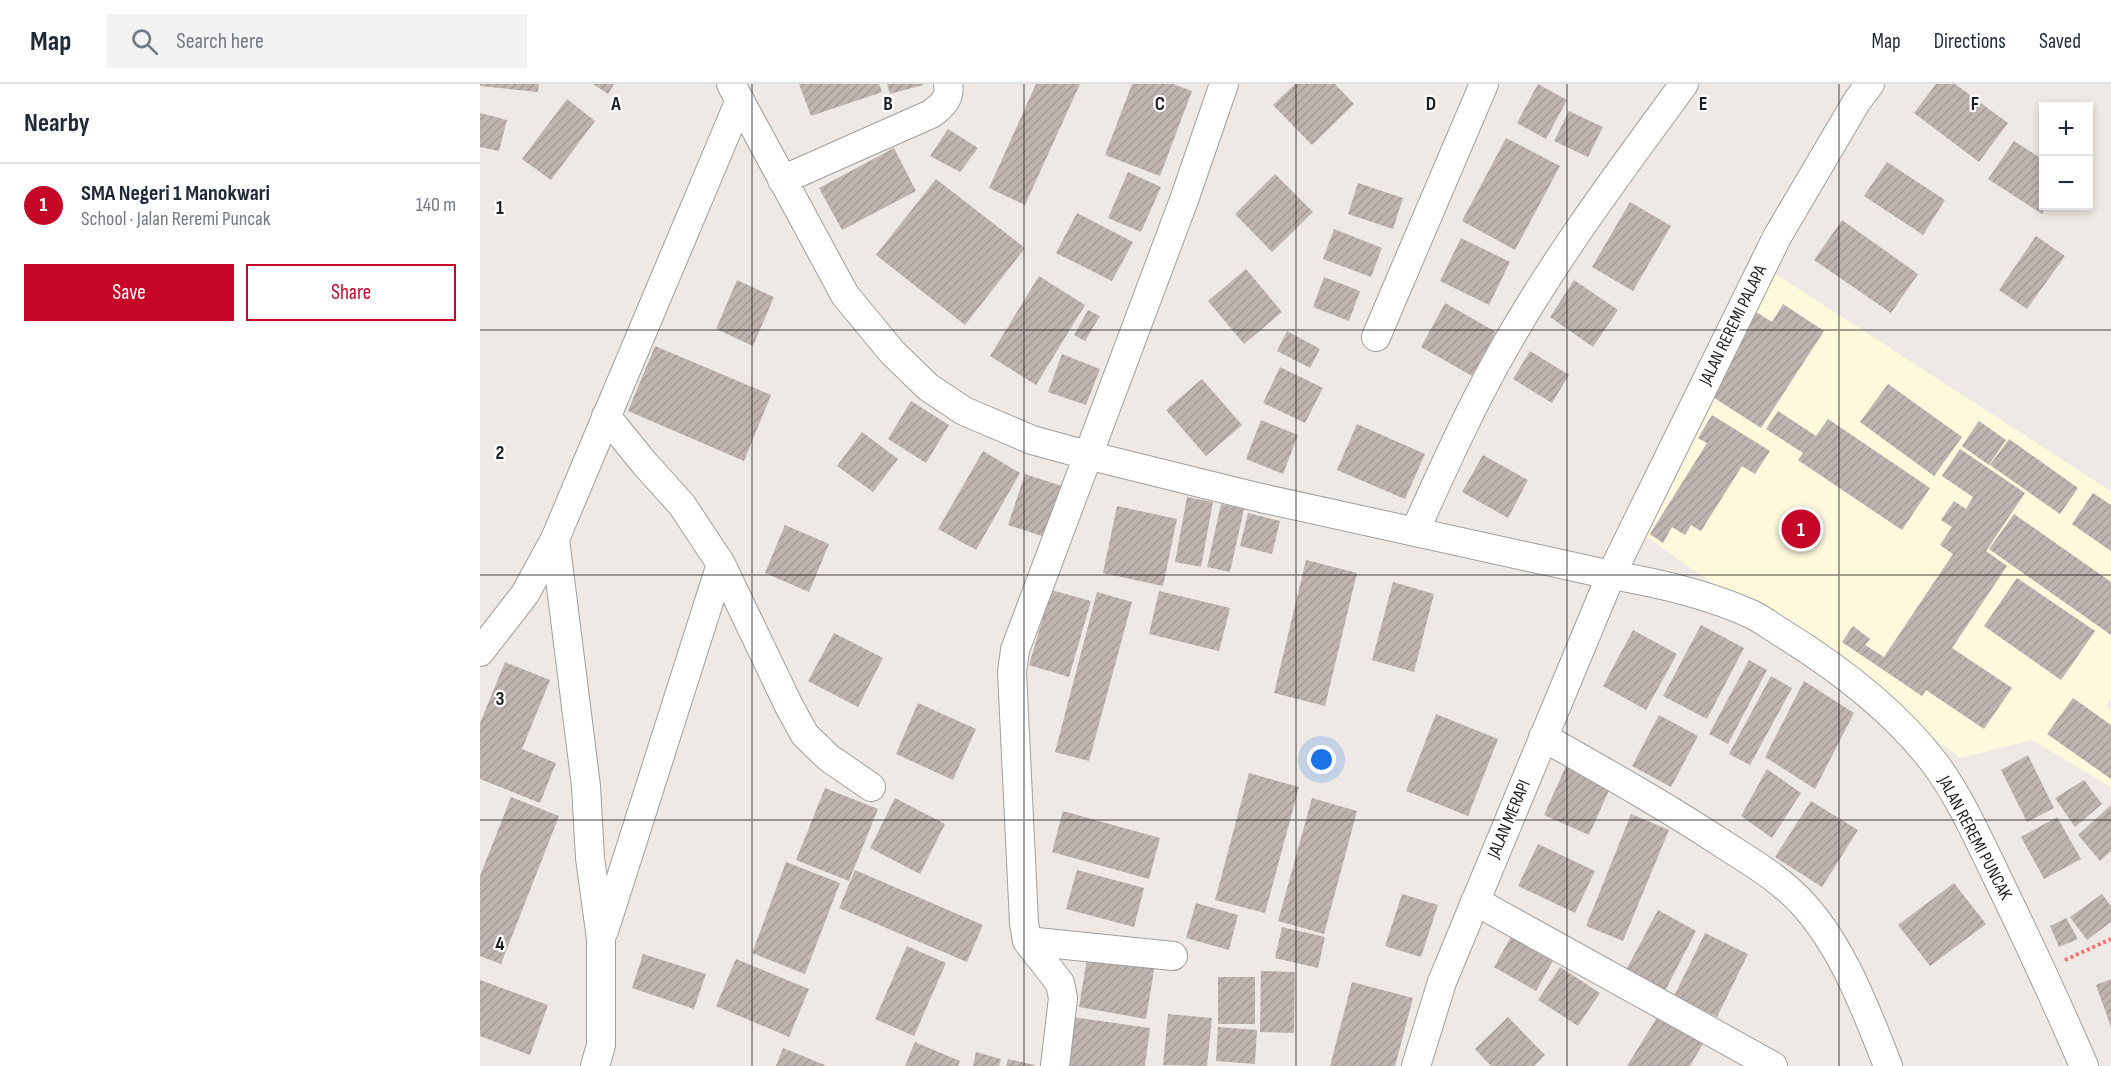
<!DOCTYPE html>
<html lang="en">
<head>
<meta charset="utf-8">
<style>
  :root { --surface:#fff; --page:#f2f2f3; --text:#1f2937; --muted:#747a83; --line:#e0e1e3; --accent:#c50627 }
  body { margin:0; font-family:"Sofia Sans Condensed",sans-serif; background:var(--page); color:var(--text) }
  .controls { position:absolute; right:18px; top:18px; display:grid; overflow:hidden; border-radius:0px; box-shadow:0 3px 9px #0003 }
  .controls button { width:54px; height:54px; display:grid; place-items:center; padding:0; border:0; border-bottom:2px solid var(--line); background:var(--surface); color:var(--text); font:30px sans-serif }
  .you { position:absolute; left:842px; top:676px; width:21px; height:21px; margin:-15px; border:4px solid #fff; border-radius:50%; background:#1a73e8; box-shadow:0 0 0 9px #1a73e833 }
  .badge { display:grid; place-items:center; width:39px; height:39px; border-radius:50%; background:var(--accent); color:#fff; font-size:20px; font-weight:700 }
  .pin { position:absolute; translate:-50% -50%; border:3px solid #fff; box-shadow:0 2px 6px #0006 }
  .list { margin:0; padding:0; list-style:none }
  h2 { display:flex; justify-content:space-between; align-items:center; height:78px; margin:0; padding:0 24px; font-size:26px }
  h2 small { font-size:20px; font-weight:400; color:var(--muted) }
  .list li { display:grid; grid-template-columns:39px 1fr auto; gap:18px; align-items:center; box-sizing:border-box; height:84px; padding:0 24px; border-top:2px solid var(--line) }
  .list b { display:block; font-size:22px; white-space:nowrap }
  .list p { margin:0; font-size:20px; white-space:nowrap; color:var(--muted) }
  .list em { font-size:20px; font-style:normal; color:var(--muted) }
  .actions { display:flex; gap:12px; padding:18px 24px }
  .actions a { flex:1; padding:14px 0; border:2px solid var(--accent); border-radius:0px; text-align:center; font-size:21px; color:var(--accent) }
  .actions .main { background:var(--accent); color:#fff }
  .icon { flex:none; width:33px; height:33px; fill:none; stroke:currentColor; stroke-width:2; stroke-linecap:round; stroke-linejoin:round }
  .map { position:relative; flex:none; width:1631px; height:982px; overflow:hidden }
  header { display:flex; align-items:center; gap:36px; box-sizing:border-box; height:84px; padding:0 30px; background:var(--surface); border-bottom:2px solid var(--line) }
  header strong { font-size:28px }
  nav { display:flex; gap:33px; margin-inline-start:auto; font-size:21px }
  .search { width:420px; height:54px; background:var(--page); display:flex; align-items:center; gap:15px; box-sizing:border-box; padding:0 21px; border-radius:0px; color:var(--muted); font-size:22px }
  main { display:flex }
  aside { flex:1; background:var(--surface) }
  .map>svg:first-child { display:block }
  .education { fill:#fef8dd; fill-rule:evenodd }
  .building { fill:url(#building-hatch) }
  .lines { fill:none; stroke-linecap:round; stroke-linejoin:round }
  .minor-casing { stroke:#9f9f9f; stroke-width:30 }
  .path { stroke:#f56e77; stroke-width:4; stroke-dasharray:3 3; stroke-linecap:butt }
  .minor { stroke:#fff; stroke-width:28 }
  .grid { fill:none; stroke:#1e1e1e; stroke-width:1.5; stroke-opacity:0.55 }
  .labels { text-anchor:middle; dominant-baseline:central; stroke-width:4.5; stroke-linejoin:round; paint-order:stroke }
  .street-label { font-size:18px; fill:#1e1e1e; stroke:#fff }
  .grid-label { font-size:20px; text-anchor:middle; font-weight:bold; fill:#1e1e1e; stroke:#fff; stroke-width:4.5; stroke-linejoin:round; paint-order:stroke }
</style>
</head>
<body>
<header>
<strong>Map</strong>
<div class="search"><svg class="icon" aria-label="search" viewBox="0 0 24 24"><circle cx="10" cy="10" r="6"/><path d="M15 15l6 6"/></svg>Search here</div>
<nav><a>Map</a><a>Directions</a><a>Saved</a></nav>
</header>
<main>
<aside>
<h2>Nearby<small></small></h2>
<ul class="list">
<li><span class="badge">1</span><div><b>SMA Negeri 1 Manokwari</b><p>School · Jalan Reremi Puncak</p></div><em>140 m</em></li>
</ul>
<div class="actions"><a class="main">Save</a><a>Share</a></div>
</aside>
<div class="map">
<svg width="1631" height="982" viewBox="0 0 1631 982">
  <defs>
    <pattern id="building-hatch" width="6" height="6" patternUnits="userSpaceOnUse" patternTransform="scale(1.5)"><rect width="6" height="6" fill="#bfb4b0"/><path d="M-1 1l2-2M0 6l6-6M5 7l2-2" fill="none" stroke="#a49a97"/></pattern>
  </defs>
  <rect width="100%" height="100%" fill="#eee9e4"/>
  <path class="education" d="M1294 189 1631 407V421L1613 409 1592 440 1631 467V498L1534 430 1509 465 1631 551V615L1626 622 1631 626V641L1593 614 1567 650 1631 694V703L1552 656 1481 674 1161 449 1223 311ZM1303 221 1344 247 1281 344 1225 308 1276 229 1292 238ZM1409 300 1482 353 1454 391 1381 338ZM1298 327 1336 352 1348 335 1450 404 1422 446 1318 377 1323 369 1287 345ZM1232 331 1289 367 1275 390 1262 382 1221 447 1211 441 1205 451 1192 443 1183 458 1170 450 1227 359 1218 354ZM1498 337 1526 356 1509 381 1482 362ZM1529 355 1598 404 1580 430 1510 381ZM1480 365 1545 409 1506 467 1527 482 1472 564 1531 604 1504 645 1446 606 1442 612 1362 558 1373 543 1390 554 1385 561 1404 573 1473 470 1460 461 1472 443 1461 436 1474 417 1486 425 1493 413 1462 392ZM1537 494 1615 547 1581 596 1504 542Z"/>
  <path class="building" d="M0 0H59L58 8 0 2Z
    M113 0H134L128 10Z
    M319 0H399L402 8 331 32Z
    M407 0H443V1L410 10Z
    M556 0H600L545 121 509 104Z
    M652 0H693L712 7 680 92 625 71Z
    M815 0H855L874 20 832 61 793 21Z
    M1058 0 1087 16 1066 55 1037 39Z
    M1456 0H1475L1528 39 1499 78 1434 29Z
    M87 15 115 37 71 96 42 75Z
    M1089 27 1123 43 1108 73 1074 57Z
    M0 29 27 36 19 67 0 63Z
    M468 45 498 64 480 88 450 72Z
    M1026 54 1080 82 1035 166 982 137Z
    M1534 57 1564 76V122H1567L1562 130 1508 95Z
    M414 64 436 107 362 146 339 104Z
    M1407 78 1465 116 1443 151 1384 112Z
    M648 88 681 103 661 148 628 134Z
    M795 90 833 128 792 168 755 130Z
    M456 95 545 164 485 241 396 171Z
    M878 99 923 114 913 145 868 130Z
    M1150 118 1191 142 1153 207 1112 183Z
    M597 129 653 158 632 197 576 169Z
    M1362 136 1438 190 1411 229 1334 176Z
    M854 145 902 164 891 193 843 175Z
    M1556 152 1585 172 1547 225 1519 206Z
    M981 154 1030 178 1009 221 960 197Z
    M766 185 802 228 764 260 728 217Z
    M559 192 605 221 556 301 510 272Z
    M844 193 880 207 869 237 833 223Z
    M257 196 294 213 273 262 236 245Z
    M1094 196 1138 226 1113 263 1070 233Z
    M965 219 1016 248 992 292 941 263Z
    M1303 220 1344 247 1281 344 1225 308 1276 228 1292 238Z
    M608 226 620 232 605 257 594 251Z
    M807 247 840 265 830 284 797 267Z
    M175 262 291 311 264 377 148 327Z
    M1050 267 1089 291 1072 319 1033 295Z
    M582 270 620 285 606 321 568 308Z
    M800 283 843 304 825 339 783 319Z
    M722 295 762 341 726 372 686 326Z
    M1408 300 1482 353 1454 392 1380 338Z
    M431 317 469 341 446 379 408 355Z
    M1298 327 1336 352 1348 335 1450 404 1422 446 1318 376 1323 369 1286 345Z
    M1232 331 1290 367 1275 390 1262 382 1221 447 1211 441 1205 451 1192 443 1183 459 1170 450 1227 359 1218 354Z
    M781 336 818 351 803 390 766 375Z
    M1499 337 1526 356 1509 381 1482 362Z
    M877 340 945 370 925 415 857 386Z
    M382 348 418 375 393 408 357 382Z
    M1529 355 1598 404 1580 430 1510 381Z
    M1480 365 1545 409 1506 467 1527 482 1472 564 1532 604 1504 645 1446 606 1442 612 1362 558 1373 542 1390 555 1385 561 1404 573 1473 470 1460 461 1472 443 1461 436 1474 417 1486 425 1493 413 1462 392Z
    M503 367 540 389 496 466 458 445Z
    M1003 371 1048 396 1028 434 982 408Z
    M545 390 582 402 565 453 528 441Z
    M1613 409 1631 421V467L1592 440Z
    M707 413 733 418 721 483 695 478Z
    M741 420 764 425 750 488 727 483Z
    M637 422 697 435 683 502 623 489Z
    M768 429 800 437 792 470 760 462Z
    M1534 430 1631 498V551L1509 465Z
    M305 441 349 460 329 508 285 489Z
    M826 476 877 489 845 622 794 609Z
    M1537 494 1615 547 1581 596 1504 542Z
    M913 498 954 510 934 588 892 576Z
    M571 506 611 517 589 593 549 581Z
    M679 507 750 524 739 567 669 550Z
    M617 508 652 518 609 677 575 668Z
    M1221 541 1264 564 1227 635 1183 612Z
    M1153 546 1197 570 1166 626 1123 602Z
    M354 549 403 574 378 623 328 597Z
    M1269 576 1287 586 1248 660 1229 650Z
    M25 578 70 596 42 665 76 679 60 719 0 695V639Z
    M1291 592 1312 604 1270 681 1249 670Z
    M1324 597 1374 629 1335 705 1285 673Z
    M1593 614 1631 641V695L1567 650Z
    M438 619 496 645 473 696 416 670Z
    M956 630 1018 655 988 732 926 707Z
    M1179 631 1218 652 1191 703 1152 682Z
    M1548 671 1574 724 1547 738 1521 686Z
    M1086 682 1131 702 1109 751 1064 731Z
    M1287 685 1321 709 1292 754 1261 732Z
    M769 689 819 703 785 829 735 816Z
    M1604 696 1622 720 1595 743 1575 714Z
    M345 704 398 725 369 797 316 776Z
    M31 713 79 732 21 880 0 872V792Z
    M415 714 465 740 440 790 390 764Z
    M832 714 877 727 844 850 798 837Z
    M1331 717 1378 746 1342 803 1295 773Z
    M1631 721V767L1620 777 1598 751Z
    M583 727 680 754 669 795 572 768Z
    M1151 730 1189 746 1143 857 1106 842Z
    M1577 733 1601 775 1564 795 1541 753Z
    M1058 760 1115 787 1095 829 1038 802Z
    M306 778 360 799 325 890 272 869Z
    M375 786 503 841 487 878 359 824Z
    M597 786 664 804 654 843 586 825Z
    M1474 799 1506 840 1450 882 1418 841Z
    M922 810 958 821 941 873 905 862Z
    M1622 810 1631 822V838L1607 856 1590 833Z
    M716 819 758 831 749 866 706 854Z
    M1178 826 1216 847 1185 907 1146 886Z
    M1586 834 1598 855 1579 863 1570 842Z
    M802 843 845 853 838 884 795 874Z
    M1225 849 1268 870 1237 933 1194 912Z
    M1032 851 1074 875 1056 907 1014 883Z
    M427 862 466 879 434 952 395 935Z
    M608 868 675 880 666 935 599 923Z
    M163 870 226 890 214 925 152 904Z
    M256 875 329 905 309 953 236 922Z
    M1080 883 1120 909 1098 942 1058 916Z
    M781 887 815 888 814 949 780 948Z
    M738 893H775V940H738Z
    M1631 895V943L1616 901Z
    M0 896 68 921 50 971 0 952Z
    M872 898 933 914 915 982H850Z
    M688 930 732 934 727 982 683 981Z
    M1178 932 1223 960 1210 982H1147Z
    M592 933 670 944 665 982H586Z
    M1028 933 1065 971 1054 982H1011L995 965Z
    M738 943 777 946 775 980 736 977Z
    M435 958 480 977 478 982H425Z
    M303 964 347 982H296Z
    M496 968 521 975 519 982H493Z
    M528 975 555 981V982H526Z"/>
  <g class="lines">
    <g class="minor-casing">
      <path id="minor" d="M251 0 365 211 412 268 448 303 484 327 552 356 607 371 781 414 1131 491C1179 499 1227 510 1271 530 1282 535 1292 543 1302 549 1357 583 1417 629 1456 681 1480 714 1497 752 1515 789 1546 853 1576 917 1604 982
        M302 96 451 30C462 22 471 14 468 0
        M896 253 1004 0
        M126 332 165 380 202 421 241 480 309 622 325 651 349 674 391 703
        M935 447C963 385 991 322 1025 263 1077 171 1141 86 1204 0
        M75 455 106 702 110 774 121 855V961L115 982
        M0 568 45 510 75 455 260 16
        M1063 653C1123 687 1182 720 1240 758 1269 777 1300 794 1324 821 1363 864 1387 928 1408 982
        M995 817 1293 982
        M124 847 241 480
        M547 857 693 872
        M575 982 583 914 580 899 547 857 544 839 532 588 535 566 704 116 744 0
        M936 982 962 898 1131 491 1297 153 1377 17 1390 0"/>
    </g>
    <path class="path" d="M1585 876 1631 855"/>
    <use href="#minor" class="minor"/>
  </g>
  <path class="grid" d="M272 0V982M544 0V982M816 0V982M1087 0V982M1359 0V982M0 246H1631M0 491H1631M0 736H1631"/>
  <g class="labels">
    <g class="street-label">
      <text transform="translate(1253 241) rotate(-64)">JALAN REREMI PALAPA</text>
      <text transform="translate(1029 735) rotate(-67)">JALAN MERAPI</text>
      <text transform="translate(1495 754) rotate(62)">JALAN REREMI PUNCAK</text>
    </g>
  </g>
  <g class="grid-label">
    <text x="136" y="26">A</text>
    <text x="408" y="26">B</text>
    <text x="680" y="26">C</text>
    <text x="951" y="26">D</text>
    <text x="1223" y="26">E</text>
    <text x="1495" y="26">F</text>
    <text x="20" y="130">1</text>
    <text x="20" y="375">2</text>
    <text x="20" y="621">3</text>
    <text x="20" y="866">4</text>
  </g>
</svg>
<div class="controls">
<button>+</button>
<button>−</button>
</div>
<div class="you"></div>
<div class="pin badge" style="left:1321px;top:445px">1</div>
</div>
</main>
</body>
</html>
